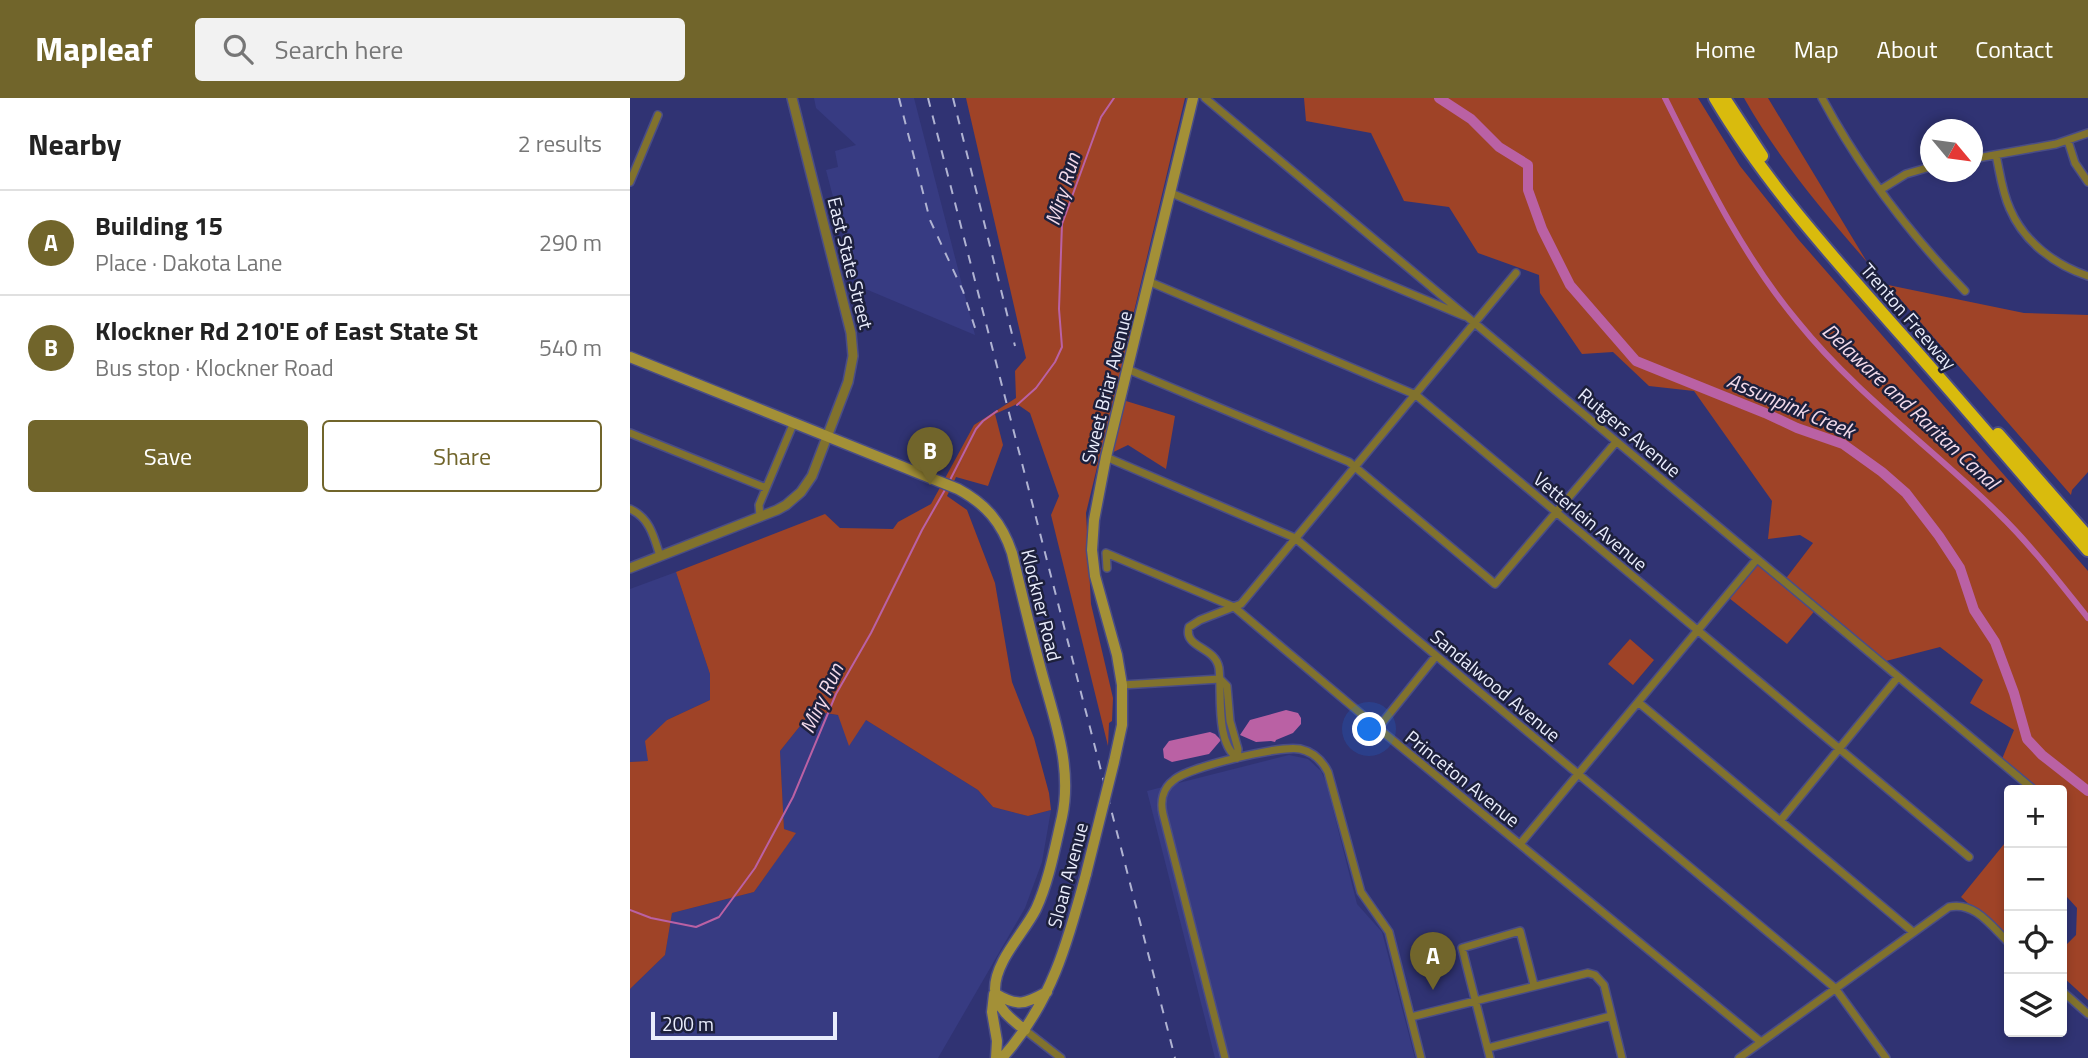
<!DOCTYPE html>
<html lang="en">
<head>
<meta charset="utf-8">
<style>
  :root { --surface:#fff; --page:#f2f2f2; --text:#222; --muted:#767676; --line:#e0e0e0; --accent:#71652b }
  body { margin:0; font-family:"Titillium Web",sans-serif; background:var(--page); color:var(--text) }
  .controls { position:absolute; right:21px; bottom:21px; display:grid; overflow:hidden; border-radius:7px; box-shadow:0 4px 10px #0003 }
  .controls button { width:63px; height:63px; display:grid; place-items:center; padding:0; border:0; border-bottom:2px solid var(--line); background:var(--surface); color:var(--text); font:35px sans-serif }
  .compass { position:absolute; left:1290px; top:21px; width:63px; height:63px; border-radius:50%; background:var(--surface); box-shadow:0 4px 10px #0003; rotate:119deg }
  .scale { position:absolute; left:21px; bottom:18px; width:186px; box-sizing:border-box; padding-left:7px; border:4px solid #e9ecfc; border-top:0; font-size:19px; line-height:24px; white-space:nowrap; color:#e9ecfc; -webkit-text-stroke:5px #1d203c; paint-order:stroke }
  .you { position:absolute; left:740px; top:632px; width:24px; height:24px; margin:-18px; border:5px solid #fff; border-radius:50%; background:#1a73e8; box-shadow:0 0 0 10px #1a73e833 }
  .badge { display:grid; place-items:center; width:46px; height:46px; border-radius:50%; background:var(--accent); color:#fff; font-size:23px; font-weight:700 }
  .pin { position:absolute; translate:-50% -58px; filter:drop-shadow(0 2px 4px #0008) }
  .pin::after { content:''; position:absolute; top:37px; width:24px; height:21px; background:inherit; clip-path:polygon(0 0,100% 0,50% 100%) }
  .list { margin:0; padding:0; list-style:none }
  h2 { display:flex; justify-content:space-between; align-items:center; height:91px; margin:0; padding:0 28px; font-size:30px }
  h2 small { font-size:23px; font-weight:400; color:var(--muted) }
  .list li { display:grid; grid-template-columns:46px 1fr auto; gap:21px; align-items:center; box-sizing:border-box; height:105px; padding:0 28px; border-top:2px solid var(--line) }
  .list b { display:block; font-size:26px; white-space:nowrap }
  .list p { margin:0; font-size:23px; white-space:nowrap; color:var(--muted) }
  .list em { font-size:23px; font-style:normal; color:var(--muted) }
  .actions { display:flex; gap:14px; padding:21px 28px }
  .actions a { flex:1; padding:16px 0; border:2px solid var(--accent); border-radius:7px; text-align:center; font-size:24px; color:var(--accent) }
  .actions .main { background:var(--accent); color:#fff }
  .icon { flex:none; width:38px; height:38px; fill:none; stroke:currentColor; stroke-width:2; stroke-linecap:round; stroke-linejoin:round }
  .map { position:relative; flex:none; width:1458px; height:960px; overflow:hidden }
  header { display:flex; align-items:center; gap:42px; box-sizing:border-box; height:98px; padding:0 35px; background:var(--accent); color:#fff }
  header strong { font-size:33px }
  nav { display:flex; gap:38px; margin-inline-start:auto; font-size:24px }
  .search { width:490px; height:63px; background:var(--page); display:flex; align-items:center; gap:18px; box-sizing:border-box; padding:0 24px; border-radius:7px; color:var(--muted); font-size:26px }
  main { display:flex }
  aside { flex:1; background:var(--surface) }
  .map>svg:first-child { display:block }
  .built { fill:#373b82 }
  .green { fill:#9f4327 }
  .water { fill:#ba61a4 }
  .lines { fill:none; stroke-linecap:round; stroke-linejoin:round }
  .stream { stroke:#ba61a4; stroke-width:2 }
  .canal { stroke:#ba61a4; stroke-width:6 }
  .river { stroke:#ba61a4; stroke-width:10 }
  .minor-casing { stroke:#4a4d86; stroke-width:10 }
  .tertiary-casing { stroke:#4a4d86; stroke-width:12 }
  .secondary-casing { stroke:#4a4d86; stroke-width:13 }
  .motorway-casing { stroke:#4a4d86; stroke-width:16 }
  .minor { stroke:#81722d; stroke-width:7 }
  .tertiary { stroke:#81722d; stroke-width:9 }
  .secondary { stroke:#a39037; stroke-width:10 }
  .motorway { stroke:#d9bb0d; stroke-width:12 }
  .rail { stroke:#b0b3d2; stroke-width:2; stroke-dasharray:9 9; stroke-linecap:butt }
  .secondary-bridge-casing { stroke:#4a4d86; stroke-width:13; stroke-linecap:butt }
  .secondary-bridge { stroke:#a39037; stroke-width:10 }
  .labels { text-anchor:middle; dominant-baseline:central; stroke-width:5; stroke-linejoin:round; paint-order:stroke }
  .street-label { font-size:19px; fill:#e9ecfc; stroke:#1d203c }
  .water-label { font-size:21px; font-style:italic; fill:#f2daea; stroke:#1d203c }
</style>
</head>
<body>
<header>
<strong>Mapleaf</strong>
<div class="search"><svg class="icon" aria-label="search" viewBox="0 0 24 24"><circle cx="10" cy="10" r="6"/><path d="M15 15l6 6"/></svg>Search here</div>
<nav><a>Home</a><a>Map</a><a>About</a><a>Contact</a></nav>
</header>
<main>
<aside>
<h2>Nearby<small>2 results</small></h2>
<ul class="list">
<li><span class="badge">A</span><div><b>Building 15</b><p>Place · Dakota Lane</p></div><em>290 m</em></li>
<li><span class="badge">B</span><div><b>Klockner Rd 210'E of East State St</b><p>Bus stop · Klockner Road</p></div><em>540 m</em></li>
</ul>
<div class="actions"><a class="main">Save</a><a>Share</a></div>
</aside>
<div class="map">
<svg width="1458" height="960" viewBox="0 0 1458 960">
  <rect width="100%" height="100%" fill="#303373"/>
  <path class="built" d="M184 0H284L345 237 226 187 196 72 208 69 205 53 226 47 186 10Z
    M46 474 80 576V602L37 622 19 663 0 664V491Z
    M182 613 236 622 348 692 363 709 398 718 421 712 412 764 395 810 308 960H0V891L35 857 42 815 124 794 165 735 154 731 150 653Z
    M659 657 678 661 691 673 696 684 727 806 752 834 785 960H585L517 693Z"/>
  <path class="green" d="M336 0H555L501 226 496 303 545 318 536 371 498 347 469 361 456 415 461 506 483 600 482 623 479 625 478 648 421 417 429 398 400 315 387 306 365 316 373 347 358 388 326 379 317 398 337 412 365 485 382 584 404 640 419 695 421 712 398 718 363 709 348 692 236 622 219 648 208 617 182 613 150 653 154 731 166 735 124 794 42 815 35 857 0 891V664L18 663 15 643 37 622 80 602V576L46 474 195 416 210 430 263 431 268 424 301 406 344 327 386 300 385 273 396 260Z
    M674 0H1068L1110 68 1168 141 1458 473V902L1432 878V851L1446 837 1447 810 1437 799H1432V692H1404L1372 661 1384 632 1340 605 1353 582 1310 549 1252 564 1187 510 1157 546 1094 496 1125 459 1154 483 1183 445 1170 437 1138 441 1142 403 1064 293 1019 288 983 254 952 256 910 195 909 177 848 155 819 109 774 103 741 35 676 23Z
    M1114 0H1138L1237 164C1192 112 1148 60 1114 0Z
    M1258 187 1394 215 1458 217V374L1442 392 1441 397Z
    M1000 541 1024 562 1003 587 978 566Z
    M1379 740V835L1377 840 1331 799Z"/>
  <path class="water" d="M656 612 668 615 671 620V626L663 635 646 642 645 644 641 643 626 644 610 637 620 622Z
    M580 634 585 636 591 642 579 656 542 664 534 660 533 651 539 643Z"/>
  <g class="lines">
    <path class="stream" d="M387 307 406 290 425 264 432 249 429 211 432 126 471 19 484 0
      M320 382 346 331 353 323 367 313
      M0 812 21 820 66 829 89 819 125 770 163 699 206 596 241 535 292 432 316 390"/>
    <path class="canal" d="M1035 0C1074 78 1112 157 1168 224 1226 296 1302 350 1368 415 1401 447 1429 484 1458 520"/>
    <path class="river" d="M809 0 841 21 869 49 898 67V92L912 131 940 187 1006 263 1135 315 1167 330 1213 346 1252 374 1276 395 1309 438 1330 470 1344 512 1365 544 1384 595 1397 641 1412 657 1458 693"/>
    <g class="minor-casing">
      <path id="minor" d="M575 0 1404 692
        M1192 0C1230 71 1279 135 1335 193
        M1438 43 1445 65 1458 84
        M1366 57C1370 75 1372 94 1380 111 1394 144 1425 167 1458 178
        M1342 61 1426 46 1458 35
        M0 84 28 17
        M1250 92 1276 76 1300 69
        M541 95 834 218
        M520 184 786 297 1339 759
        M497 271 719 364 865 486 986 344
        M0 335 136 390
        M476 359 665 440 1205 890 1256 960
        M0 411C20 420 24 439 30 458
        M130 418 129 407 164 324
        M477 470 476 455 604 509 748 630 1131 944
        M590 581 597 588 600 623 608 651 607 660
        M492 587 590 581
        M1008 604 1283 834
        M748 630 806 558
        M607 660C585 643 592 595 589 570 585 548 553 550 559 529L570 522 611 506 886 175
        M1150 723 1268 579
        M890 746 1127 461
        M1432 893 1458 916
        M781 919 958 875 965 877 974 887 992 960
        M395 932 431 960
        M858 950 981 918
        M595 960 533 716C530 703 533 690 544 682 559 669 651 647 670 651 683 654 692 662 698 674L731 794 759 834 791 960
        M860 960 832 850 890 833 904 887
        M1109 960 1319 809C1345 803 1362 829 1379 845"/>
    </g>
    <g class="tertiary-casing">
      <path id="tertiary" d="M0 470 147 412 156 407 171 394 182 378 218 284 223 258 221 235 162 0"/>
    </g>
    <g class="secondary-casing">
      <path id="secondary" d="M0 259 328 391C356 406 372 425 382 455 391 493 400 531 410 568 423 618 443 667 432 719 425 749 419 783 406 811 394 835 365 863 365 891 365 909 382 922 395 932
        M484 664 492 627V587L487 557 465 478 462 452 464 422 476 359 563 0
        M364 896 362 914 367 943 366 960
        M366 896C388 909 395 906 417 894
        M372 960C421 906 438 844 456 776"/>
    </g>
    <g class="motorway-casing">
      <path id="motorway" d="M1085 0C1136 86 1203 159 1269 234 1333 306 1395 379 1458 452
        M1096 3 1132 58
        M1368 336 1458 439"/>
    </g>
    <use href="#minor" class="minor"/>
    <use href="#tertiary" class="tertiary"/>
    <use href="#secondary" class="secondary"/>
    <use href="#motorway" class="motorway"/>
    <path class="rail" d="M269 0 300 122 333 193 347 236
      M298 0 545 960
      M323 0 385 248"/>
    <g class="secondary-bridge-casing">
      <path id="secondary-bridge" d="M456 776 484 664"/>
    </g>
    <use href="#secondary-bridge" class="secondary-bridge"/>
  </g>
  <g class="labels">
    <g class="street-label">
      <text transform="translate(221 165) rotate(76)">East State Street</text>
      <text transform="translate(1279 218) rotate(49)">Trenton Freeway</text>
      <text transform="translate(476 289) rotate(-76)">Sweet Briar Avenue</text>
      <text transform="translate(1000 334) rotate(40)">Rutgers Avenue</text>
      <text transform="translate(961 423) rotate(40)">Vetterlein Avenue</text>
      <text transform="translate(412 507) rotate(76)">Klockner Road</text>
      <text transform="translate(866 587) rotate(40)">Sandalwood Avenue</text>
      <text transform="translate(833 680) rotate(39)">Princeton Avenue</text>
      <text transform="translate(437 777) rotate(-75)">Sloan Avenue</text>
    </g>
    <g class="water-label">
      <text transform="translate(432 91) rotate(-73)">Miry Run</text>
      <text transform="translate(1161 307) rotate(23)">Assunpink Creek</text>
      <text transform="translate(1281 308) rotate(43)">Delaware and Raritan Canal</text>
      <text transform="translate(191 600) rotate(-65)">Miry Run</text>
    </g>
  </g>
</svg>
<div class="controls">
<button>+</button>
<button>−</button>
<button><svg class="icon" aria-label="locate" viewBox="0 0 24 24"><circle cx="12" cy="12" r="6"/><path d="M12 2v4M12 18v4M2 12h4M18 12h4"/></svg></button>
<button><svg class="icon" aria-label="layers" viewBox="0 0 24 24"><path d="M12 4l9 5-9 5-9-5zM3 14l9 5 9-5"/></svg></button>
</div>
<svg class="compass" viewBox="-18 -18 36 36"><path d="M0-13l5 13h-10z" fill="#e53935"/><path d="M0 13l5-13h-10z" fill="#767676"/></svg>
<div class="scale">200 m</div>
<div class="you"></div>
<div class="pin badge" style="left:803px;top:892px">A</div>
<div class="pin badge" style="left:300px;top:387px">B</div>
</div>
</main>
</body>
</html>
